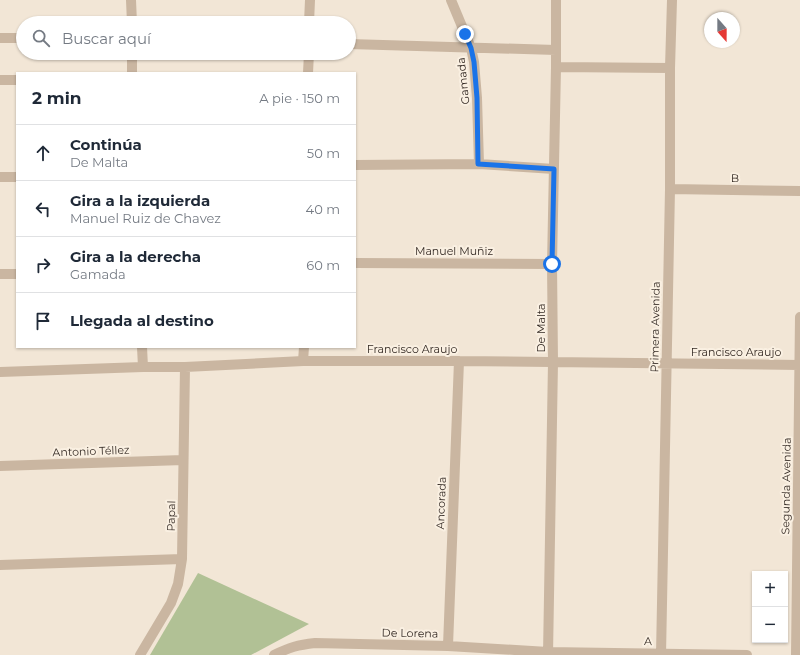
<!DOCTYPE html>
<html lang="es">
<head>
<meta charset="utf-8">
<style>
  :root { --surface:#fff; --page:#f2f2f3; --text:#1f2937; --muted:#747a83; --line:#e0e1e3 }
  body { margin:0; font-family:Montserrat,sans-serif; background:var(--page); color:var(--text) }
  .controls { position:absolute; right:12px; bottom:12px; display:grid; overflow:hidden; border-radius:0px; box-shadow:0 1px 3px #0004 }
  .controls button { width:36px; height:36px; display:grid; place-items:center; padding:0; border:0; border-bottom:1px solid var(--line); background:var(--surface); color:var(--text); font:20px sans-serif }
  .compass { position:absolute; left:704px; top:12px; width:36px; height:36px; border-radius:50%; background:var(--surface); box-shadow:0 1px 3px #0004; rotate:159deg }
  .stop { position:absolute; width:12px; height:12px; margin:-9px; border:3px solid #1a73e8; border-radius:50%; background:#fff }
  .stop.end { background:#1a73e8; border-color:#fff; box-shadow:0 1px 4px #0008 }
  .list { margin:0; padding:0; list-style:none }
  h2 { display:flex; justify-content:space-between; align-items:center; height:52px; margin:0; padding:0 16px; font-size:17px }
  h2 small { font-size:13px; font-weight:400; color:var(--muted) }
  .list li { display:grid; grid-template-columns:26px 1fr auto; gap:12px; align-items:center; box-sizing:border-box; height:56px; padding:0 16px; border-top:1px solid var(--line) }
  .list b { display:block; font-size:15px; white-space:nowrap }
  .list p { margin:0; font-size:13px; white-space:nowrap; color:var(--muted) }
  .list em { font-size:13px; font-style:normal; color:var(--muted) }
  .icon { flex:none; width:22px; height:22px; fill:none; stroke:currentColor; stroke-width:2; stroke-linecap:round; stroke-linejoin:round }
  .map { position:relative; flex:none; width:800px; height:655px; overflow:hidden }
  .search { position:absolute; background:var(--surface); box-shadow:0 1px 3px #0004; left:16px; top:16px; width:340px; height:44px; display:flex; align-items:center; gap:10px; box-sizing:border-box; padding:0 14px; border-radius:22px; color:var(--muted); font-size:15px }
  .panel { position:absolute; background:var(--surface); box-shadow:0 1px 3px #0004; left:16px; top:72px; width:340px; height:276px; border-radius:0px }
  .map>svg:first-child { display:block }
  .green { fill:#b1c195 }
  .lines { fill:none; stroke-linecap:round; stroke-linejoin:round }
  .minor { stroke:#cab6a1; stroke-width:10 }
  .route { stroke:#1a73e8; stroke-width:5 }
  .labels { text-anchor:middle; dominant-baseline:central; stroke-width:4; stroke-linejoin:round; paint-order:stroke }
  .street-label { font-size:11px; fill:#342a24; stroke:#faf0e2 }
</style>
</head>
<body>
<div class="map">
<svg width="800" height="655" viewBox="0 0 800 655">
  <rect width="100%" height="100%" fill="#f2e6d6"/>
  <path class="green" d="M198 573 309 624 251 655H150Z"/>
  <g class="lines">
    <path class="minor" d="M131 0 132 23
      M451 0 471 48 474 62 477 98 479 164
      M309 23 310 0
      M0 38H23
      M349 44 556 50
      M556 67 670 68
      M132 73V53
      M308 73 309 53
      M0 80H17
      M355 165 479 164 554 169
      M0 177H17
      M670 189 800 191
      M355 263 552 264
      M0 274H17
      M142 347 143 367
      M303 361 304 347
      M0 372 143 367H185L303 361H459L800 365
      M0 466 183 460
      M0 565 182 559
      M448 646 459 361
      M140 655 171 603 178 584 182 559 185 367
      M274 655C290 647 298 645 315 643L448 646 548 652 747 655
      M548 655 553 362 552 264 556 67V0
      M661 655 670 189V68L672 0
      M796 655 800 317"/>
  </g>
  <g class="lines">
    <path class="route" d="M465 34 471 48 474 62 477 98 478 164 554 169 552 264"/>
  </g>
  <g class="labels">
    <g class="street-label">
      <text transform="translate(463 81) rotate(-96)">Gamada</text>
      <text transform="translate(735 178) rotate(1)">B</text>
      <text x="454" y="251">Manuel Muñiz</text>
      <text transform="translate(655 327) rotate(-89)">Primera Avenida</text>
      <text transform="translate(541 328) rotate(-90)">De Malta</text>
      <text x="412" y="349">Francisco Araujo</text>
      <text x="736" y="352">Francisco Araujo</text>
      <text transform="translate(91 451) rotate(-2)">Antonio Téllez</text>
      <text transform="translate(786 486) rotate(-89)">Segunda Avenida</text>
      <text transform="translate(441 503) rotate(-88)">Ancorada</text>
      <text transform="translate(171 516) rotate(-89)">Papal</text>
      <text transform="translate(410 633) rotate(1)">De Lorena</text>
      <text transform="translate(648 641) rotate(1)">A</text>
    </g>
  </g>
</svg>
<div class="controls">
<button>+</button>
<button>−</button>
</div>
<svg class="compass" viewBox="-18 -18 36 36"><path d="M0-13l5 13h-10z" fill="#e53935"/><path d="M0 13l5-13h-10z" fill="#747a83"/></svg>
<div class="stop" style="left:552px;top:264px"></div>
<div class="stop end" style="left:465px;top:34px"></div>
<div class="search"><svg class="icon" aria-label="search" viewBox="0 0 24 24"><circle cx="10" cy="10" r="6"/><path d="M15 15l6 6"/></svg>Buscar aquí</div>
<section class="panel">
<h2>2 min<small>A pie · 150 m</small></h2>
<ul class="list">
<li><svg class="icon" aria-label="ahead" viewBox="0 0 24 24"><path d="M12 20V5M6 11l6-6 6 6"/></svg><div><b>Continúa</b><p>De Malta</p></div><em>50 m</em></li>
<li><svg class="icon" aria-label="left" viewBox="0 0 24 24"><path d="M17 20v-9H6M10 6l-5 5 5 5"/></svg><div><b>Gira a la izquierda</b><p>Manuel Ruiz de Chavez</p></div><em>40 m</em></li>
<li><svg class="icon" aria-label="right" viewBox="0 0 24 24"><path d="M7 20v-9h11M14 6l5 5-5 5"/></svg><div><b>Gira a la derecha</b><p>Gamada</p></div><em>60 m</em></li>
<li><svg class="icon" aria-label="arrive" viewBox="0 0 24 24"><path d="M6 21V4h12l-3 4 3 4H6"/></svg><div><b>Llegada al destino</b></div></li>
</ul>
</section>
</div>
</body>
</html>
